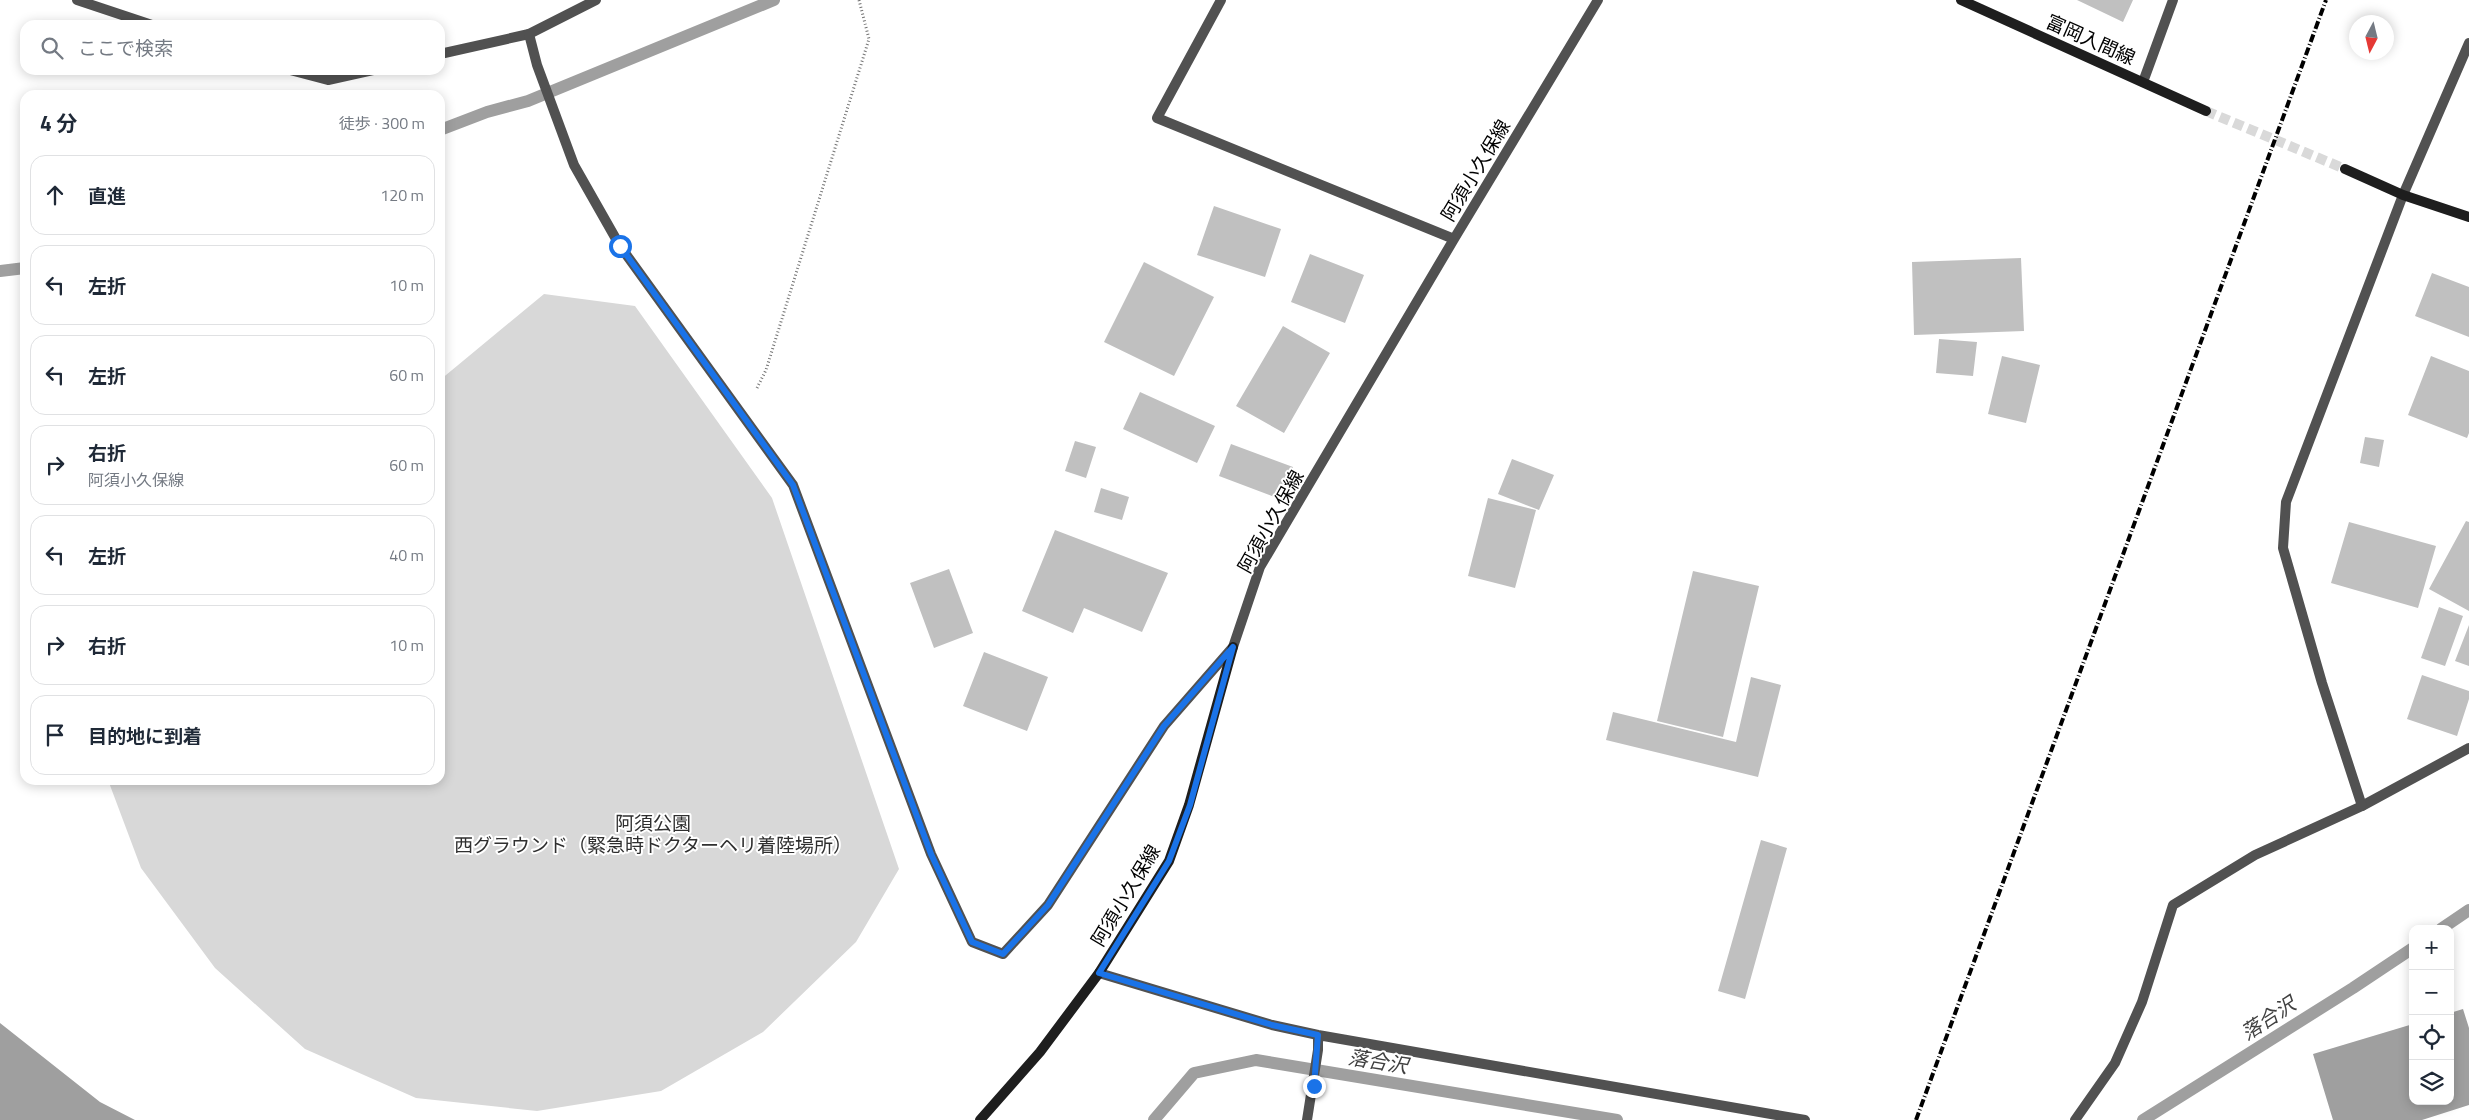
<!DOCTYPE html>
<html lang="ja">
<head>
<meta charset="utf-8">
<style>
  :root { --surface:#fff; --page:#f6f6f7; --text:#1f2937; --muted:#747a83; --line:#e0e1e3 }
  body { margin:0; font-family:"Titillium Web","Noto Sans JP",sans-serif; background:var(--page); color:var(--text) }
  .controls { position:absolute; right:15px; bottom:15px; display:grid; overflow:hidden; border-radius:10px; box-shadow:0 2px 12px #0003 }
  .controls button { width:45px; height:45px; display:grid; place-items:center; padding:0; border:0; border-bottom:1px solid var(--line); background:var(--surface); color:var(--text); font:25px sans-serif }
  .compass { position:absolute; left:2349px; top:15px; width:45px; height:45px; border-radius:50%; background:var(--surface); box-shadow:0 2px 12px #0003; rotate:187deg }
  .stop { position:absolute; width:15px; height:15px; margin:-11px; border:4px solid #1a73e8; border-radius:50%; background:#fff }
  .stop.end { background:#1a73e8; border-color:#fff; box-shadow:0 1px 5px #0008 }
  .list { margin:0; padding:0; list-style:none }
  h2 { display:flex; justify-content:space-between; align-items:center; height:65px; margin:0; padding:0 20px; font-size:21px }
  h2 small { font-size:16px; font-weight:400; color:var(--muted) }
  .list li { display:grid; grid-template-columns:32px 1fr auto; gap:15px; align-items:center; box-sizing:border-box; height:80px; margin:0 10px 10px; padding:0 10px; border:1px solid var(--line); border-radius:15px }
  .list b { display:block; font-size:19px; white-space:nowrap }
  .list p { margin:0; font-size:16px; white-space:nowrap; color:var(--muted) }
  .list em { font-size:16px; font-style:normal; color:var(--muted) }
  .icon { flex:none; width:28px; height:28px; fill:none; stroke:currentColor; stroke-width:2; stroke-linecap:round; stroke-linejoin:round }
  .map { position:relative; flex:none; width:2469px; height:1120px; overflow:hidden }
  .search { position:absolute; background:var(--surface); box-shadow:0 2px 12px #0003; left:20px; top:20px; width:425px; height:55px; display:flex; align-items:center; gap:12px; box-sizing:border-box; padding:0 18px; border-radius:15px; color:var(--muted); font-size:19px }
  .panel { position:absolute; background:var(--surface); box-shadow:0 2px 12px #0003; left:20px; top:90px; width:425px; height:695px; border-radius:15px }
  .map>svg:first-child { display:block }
  .green { fill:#d8d8d8 }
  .water { fill:#9f9f9f }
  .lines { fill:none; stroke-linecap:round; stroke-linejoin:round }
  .stream { stroke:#9f9f9f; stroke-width:12 }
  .building { fill:#c0c0c0 }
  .secondary-tunnel { stroke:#d9d9d9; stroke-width:10; stroke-dasharray:10 5; stroke-linecap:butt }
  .path { stroke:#737373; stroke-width:3; stroke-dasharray:1 2.5; stroke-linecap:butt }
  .lane { stroke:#515151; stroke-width:10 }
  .street { stroke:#515151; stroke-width:10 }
  .secondary { stroke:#1e1e1e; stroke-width:10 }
  .rail { stroke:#000; stroke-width:4; stroke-dasharray:8 2.5 1 2.5; stroke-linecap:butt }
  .route { stroke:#1a73e8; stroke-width:6 }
  .labels { text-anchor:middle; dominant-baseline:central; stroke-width:4; stroke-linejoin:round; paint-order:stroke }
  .street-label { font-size:19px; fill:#000; stroke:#fff }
  .park-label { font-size:19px; fill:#2f2f2f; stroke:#fff }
  .water-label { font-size:20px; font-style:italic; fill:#404040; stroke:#fff }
</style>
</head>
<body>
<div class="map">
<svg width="2469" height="1120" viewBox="0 0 2469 1120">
  <rect width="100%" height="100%" fill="#fff"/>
  <path class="green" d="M544 294 635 306 772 498 899 869 856 942 763 1032 661 1091 537 1111 416 1098 305 1049 215 968 141 868 108 780H440V380Z"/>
  <path class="water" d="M2463 1009 2469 1028V1105L2422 1120H2333L2313 1054 2413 1024V1101H2450V1013Z
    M0 1023 100 1102 135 1120H0Z"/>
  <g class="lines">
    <path class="stream" d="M440 130 487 112 528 101 774 0
      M0 271 25 268
      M2441 929 2469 910
      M1154 1120 1194 1073 1256 1060 1617 1120
      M2143 1120 2353 988 2413 948"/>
  </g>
  <path class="building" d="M2077 0H2133L2123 22Z
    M1214 206 1281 229 1265 277 1197 255Z
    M1310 254 1364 275 1345 323 1291 302Z
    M2021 258 2024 331 1914 335 1912 262Z
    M1144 262 1214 297 1174 376 1104 342Z
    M2432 273 2469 287V337L2415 316Z
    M1283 326 1330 353 1284 433 1236 406Z
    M1939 339 1977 342 1973 376 1936 373Z
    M2002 356 2040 365 2026 423 1988 414Z
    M2431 356 2469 371V433L2467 438 2408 415Z
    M1140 392 1215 426 1197 463 1123 429Z
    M2365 437 2384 440 2379 467 2360 463Z
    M1075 441 1096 447 1086 478 1065 471Z
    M1231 444 1293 467 1280 499 1219 476Z
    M1512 459 1554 475 1539 510 1498 494Z
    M1101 488 1129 497 1122 520 1094 512Z
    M1488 498 1536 510 1515 588 1468 576Z
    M2466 521 2469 522V611L2429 589Z
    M2349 522 2436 546 2418 608 2331 583Z
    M1055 530 1168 573 1142 632 1084 608 1073 633 1022 611Z
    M949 569 973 633 934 648 910 583Z
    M1693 571 1759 586 1723 737 1657 721Z
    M2439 607 2463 616 2445 666 2421 658Z
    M2469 625V666L2455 661Z
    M984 652 1048 677 1027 731 963 706Z
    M2422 675 2469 691V699L2457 736 2407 719Z
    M1751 677 1781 685 1758 777 1606 740 1613 712 1736 742Z
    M1761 840 1787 848 1745 999 1718 991Z"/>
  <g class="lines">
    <path class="secondary-tunnel" d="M2206 111 2345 169"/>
    <path class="path" d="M757 388 766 370 869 39 859 0"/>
    <path class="lane" d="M77 0 152 25
      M440 54 529 34
      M290 70 328 80 373 70
      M2075 1120 2115 1063 2142 1002 2173 905 2255 855 2362 806 2469 748"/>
    <path class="street" d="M596 0 529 34 537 65 574 165 620 246 793 485 931 854 972 942 1003 954 1048 905 1164 726 1233 647 1260 567 1454 239 1598 0
      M1221 0 1157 118 1454 239
      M2143 82 2173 0
      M2362 806 2322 683 2283 548 2286 502 2403 195 2469 43
      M1099 973 1272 1025 1318 1035 1805 1120
      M1307 1120 1318 1050V1035"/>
    <path class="secondary" d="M1961 0 2206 111
      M2345 169 2403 195 2469 217
      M980 1120 1040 1052 1099 973 1169 861 1189 805 1233 647"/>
    <path class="rail" d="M1916 1120 2326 0"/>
  </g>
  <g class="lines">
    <path class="route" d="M620 246 793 485 931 854 972 942 1003 954 1048 905 1164 726 1233 647 1190 805 1169 861 1099 973 1272 1025 1318 1035 1314 1086"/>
  </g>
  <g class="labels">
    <g class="street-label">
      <text transform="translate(2091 39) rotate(24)">富岡入間線</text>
      <text transform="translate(1475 170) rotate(-59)">阿須小久保線</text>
      <text transform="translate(1270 521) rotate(-61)">阿須小久保線</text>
      <text transform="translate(1125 895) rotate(-59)">阿須小久保線</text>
    </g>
    <g class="park-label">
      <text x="653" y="822">阿須公園<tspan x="653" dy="22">西グラウンド（緊急時ドクターヘリ着陸場所）</tspan></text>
    </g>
    <g class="water-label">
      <text transform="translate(2268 1018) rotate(-33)">落合沢</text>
      <text transform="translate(1378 1061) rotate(9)">落合沢</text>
    </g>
  </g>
</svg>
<div class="controls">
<button>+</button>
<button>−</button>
<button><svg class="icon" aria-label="locate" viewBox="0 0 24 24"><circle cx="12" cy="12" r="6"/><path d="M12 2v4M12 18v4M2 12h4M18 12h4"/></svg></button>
<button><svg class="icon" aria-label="layers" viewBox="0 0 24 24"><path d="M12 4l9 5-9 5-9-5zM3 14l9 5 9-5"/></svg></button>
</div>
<svg class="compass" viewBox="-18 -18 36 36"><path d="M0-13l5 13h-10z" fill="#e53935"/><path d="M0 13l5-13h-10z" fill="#747a83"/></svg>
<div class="stop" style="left:620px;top:246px"></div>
<div class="stop end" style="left:1314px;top:1086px"></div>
<div class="search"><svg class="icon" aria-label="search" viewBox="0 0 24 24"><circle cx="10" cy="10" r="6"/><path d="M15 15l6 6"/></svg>ここで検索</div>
<section class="panel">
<h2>4 分<small>徒歩 · 300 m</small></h2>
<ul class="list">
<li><svg class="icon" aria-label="ahead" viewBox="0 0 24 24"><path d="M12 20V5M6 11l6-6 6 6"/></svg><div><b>直進</b></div><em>120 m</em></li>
<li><svg class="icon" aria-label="left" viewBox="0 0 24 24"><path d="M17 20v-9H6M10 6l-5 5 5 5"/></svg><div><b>左折</b></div><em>10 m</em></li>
<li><svg class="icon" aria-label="left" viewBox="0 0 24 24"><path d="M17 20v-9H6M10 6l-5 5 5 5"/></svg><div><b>左折</b></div><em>60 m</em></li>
<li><svg class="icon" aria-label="right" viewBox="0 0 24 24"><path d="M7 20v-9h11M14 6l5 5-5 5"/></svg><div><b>右折</b><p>阿須小久保線</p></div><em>60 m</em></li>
<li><svg class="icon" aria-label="left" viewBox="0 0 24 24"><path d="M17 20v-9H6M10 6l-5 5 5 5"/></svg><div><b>左折</b></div><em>40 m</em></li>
<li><svg class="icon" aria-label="right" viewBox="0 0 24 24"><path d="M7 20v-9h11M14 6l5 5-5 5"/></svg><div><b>右折</b></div><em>10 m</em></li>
<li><svg class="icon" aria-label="arrive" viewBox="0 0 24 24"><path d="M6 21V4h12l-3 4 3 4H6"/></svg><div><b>目的地に到着</b></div></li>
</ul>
</section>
</div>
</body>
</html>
